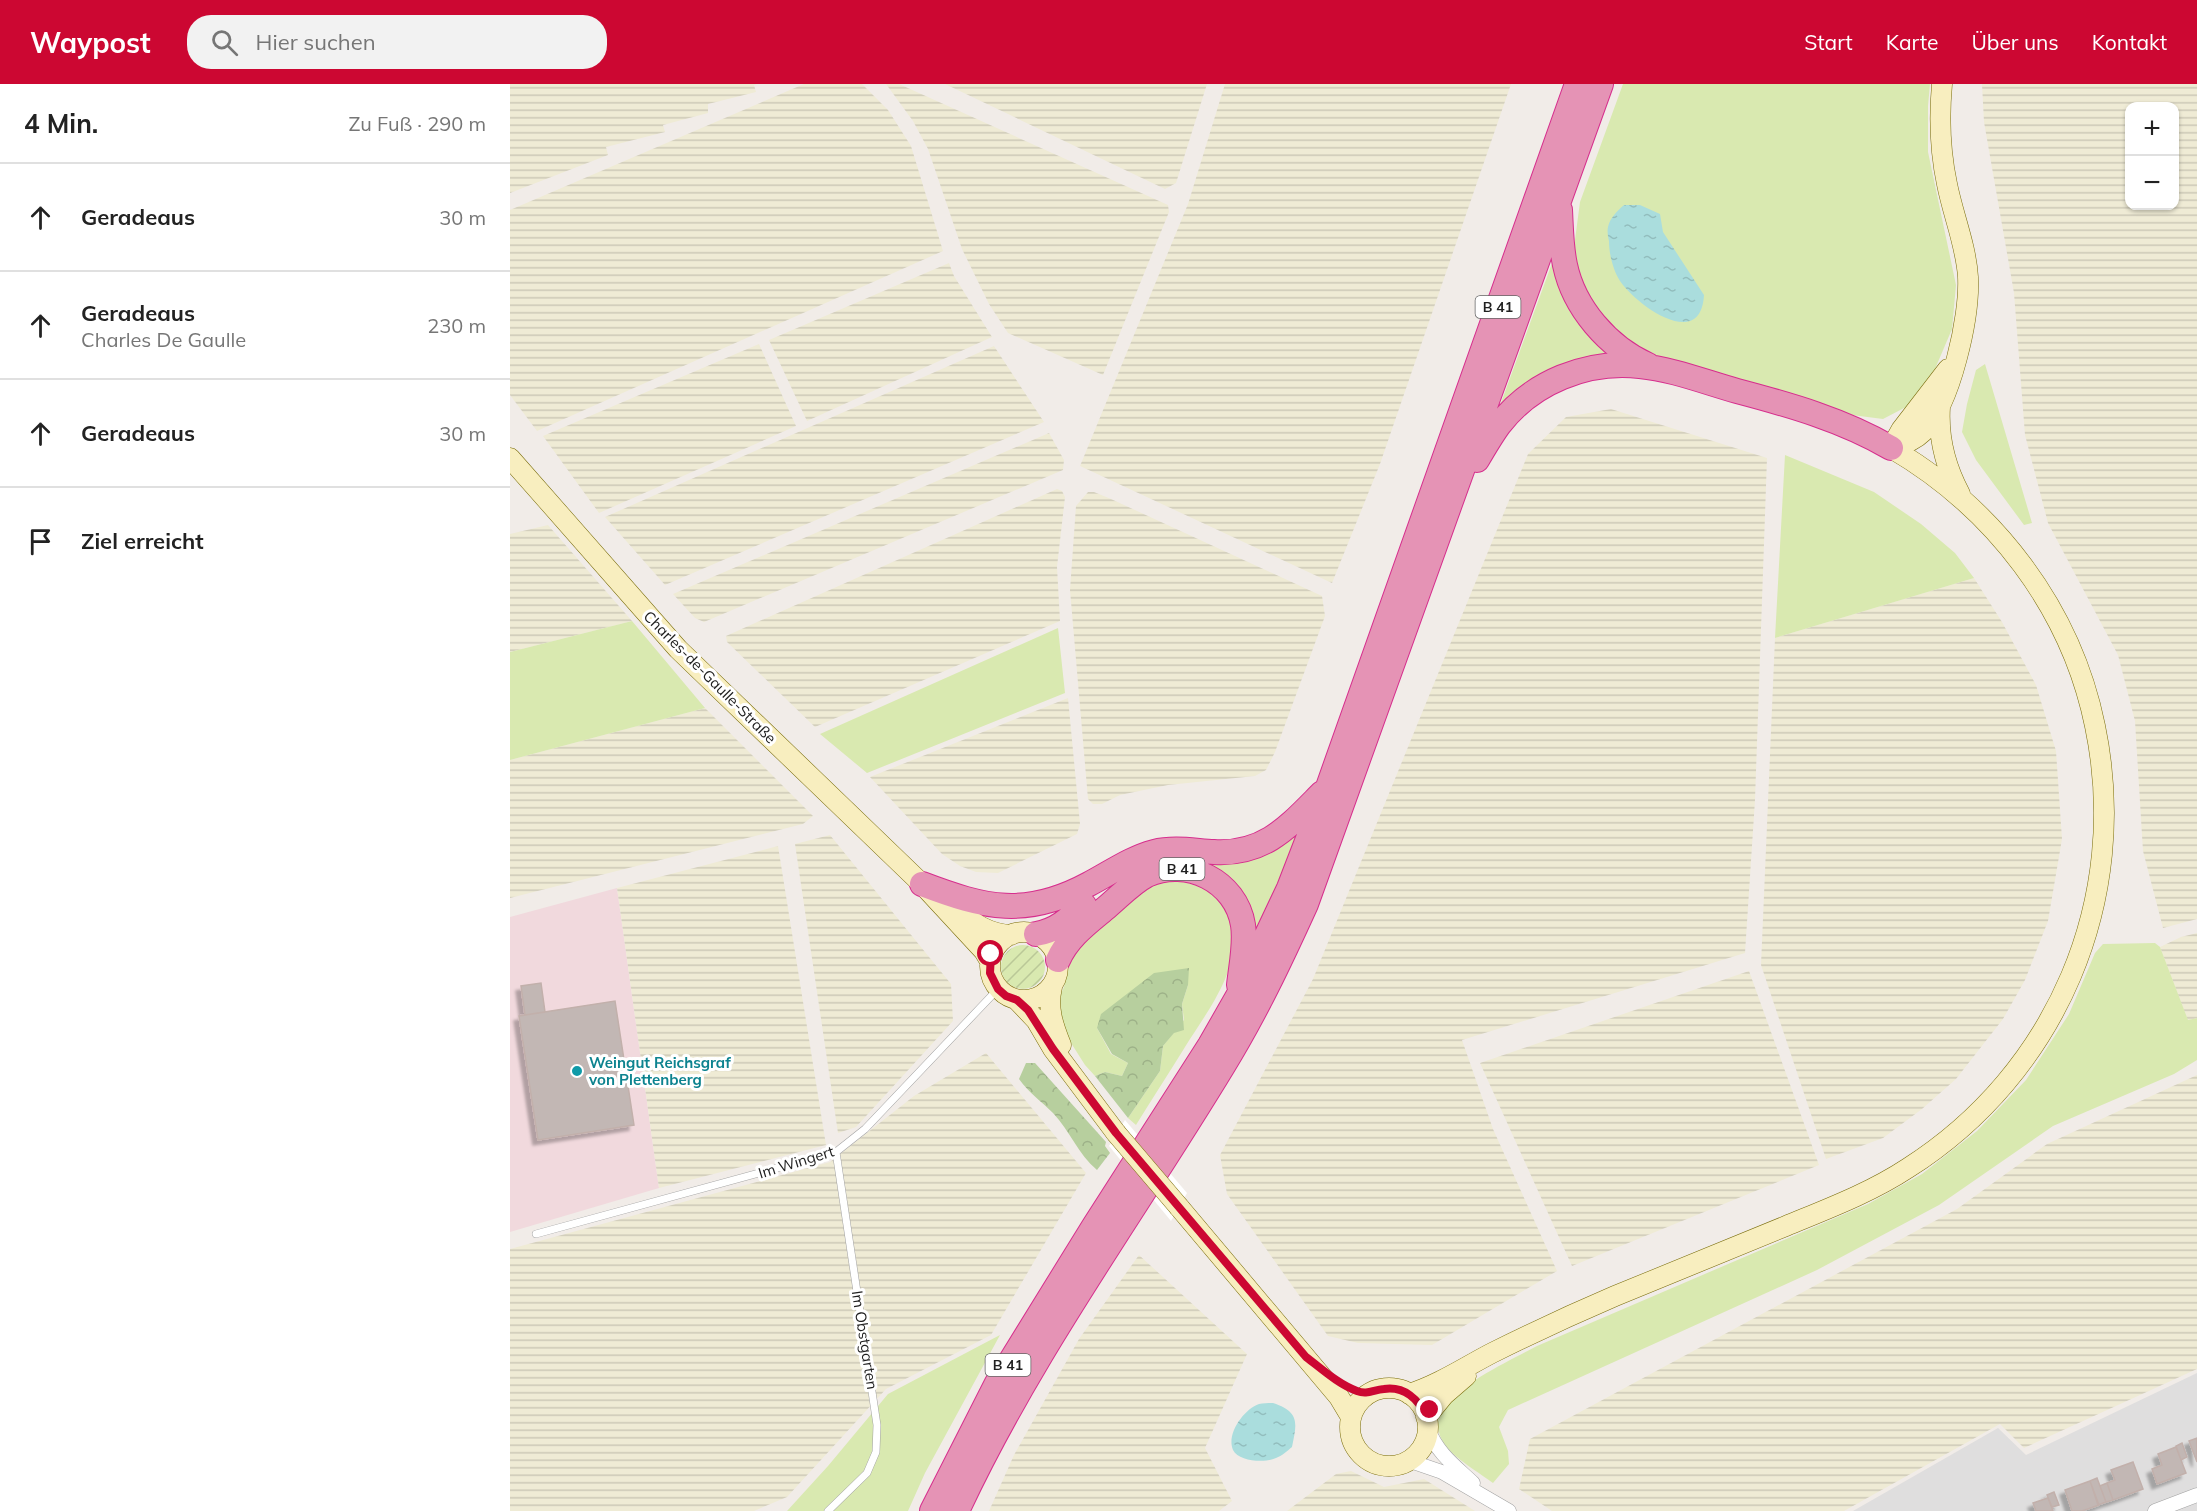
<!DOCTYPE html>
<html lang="de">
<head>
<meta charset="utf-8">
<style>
  :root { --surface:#fff; --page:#f2f2f2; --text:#222; --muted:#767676; --line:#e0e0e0; --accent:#cc0732 }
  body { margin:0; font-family:Mulish,sans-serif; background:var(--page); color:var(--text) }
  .controls { position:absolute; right:18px; top:18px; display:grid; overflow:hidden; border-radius:12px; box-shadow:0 2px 4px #0004 }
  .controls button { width:54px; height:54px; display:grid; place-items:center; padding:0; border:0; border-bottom:2px solid var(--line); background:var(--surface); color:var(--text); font:30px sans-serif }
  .stop { position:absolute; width:18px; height:18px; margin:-14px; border:4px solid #cc0732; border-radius:50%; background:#fff }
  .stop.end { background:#cc0732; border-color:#fff; box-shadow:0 2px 6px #0008 }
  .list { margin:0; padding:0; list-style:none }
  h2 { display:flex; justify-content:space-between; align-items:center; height:78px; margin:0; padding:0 24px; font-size:26px }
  h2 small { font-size:20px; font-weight:400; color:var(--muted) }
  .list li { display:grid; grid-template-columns:39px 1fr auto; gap:18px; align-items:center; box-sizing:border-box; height:108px; padding:0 24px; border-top:2px solid var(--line) }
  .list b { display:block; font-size:22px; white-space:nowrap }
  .list p { margin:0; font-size:20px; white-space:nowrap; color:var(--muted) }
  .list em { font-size:20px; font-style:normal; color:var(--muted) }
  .icon { flex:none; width:33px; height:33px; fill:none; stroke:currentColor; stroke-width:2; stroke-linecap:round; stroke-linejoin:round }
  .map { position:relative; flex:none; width:1687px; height:1427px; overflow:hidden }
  header { display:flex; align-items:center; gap:36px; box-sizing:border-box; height:84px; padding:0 30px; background:var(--accent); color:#fff }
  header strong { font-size:28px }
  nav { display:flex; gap:33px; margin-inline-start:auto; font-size:21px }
  .search { width:420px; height:54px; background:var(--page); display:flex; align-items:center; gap:15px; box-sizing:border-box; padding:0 21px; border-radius:24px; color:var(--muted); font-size:22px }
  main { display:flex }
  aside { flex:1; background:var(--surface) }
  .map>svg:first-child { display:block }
  .residential { fill:#dfdede }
  .commercial { fill:#f1d9dd }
  .farmland { fill:url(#farmland-rules); fill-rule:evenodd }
  .grass { fill:#d9e9b0 }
  .forest { fill:url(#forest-crowns) }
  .garden { fill:url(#garden-furrows) }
  .water { fill:url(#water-ripples) }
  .pier { fill:#fff }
  .building { fill:#c2b7b4; stroke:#c2b0ab; stroke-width:1.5; filter:url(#shadow) }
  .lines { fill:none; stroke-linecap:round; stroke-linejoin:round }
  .lane-casing { stroke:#a2a2a2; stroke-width:8 }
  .street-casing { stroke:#a2a2a2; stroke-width:15 }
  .secondary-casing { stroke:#786b09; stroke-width:21 }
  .highway-casing { stroke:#d62e8d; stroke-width:26 }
  .lane { stroke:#fff; stroke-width:7 }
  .street { stroke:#fff; stroke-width:14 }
  .secondary { stroke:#f8eebf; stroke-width:20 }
  .highway { stroke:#e593b5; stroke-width:24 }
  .secondary-bridge-casing { stroke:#786b09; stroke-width:21; stroke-linecap:butt }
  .secondary-bridge { stroke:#f8eebf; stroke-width:20 }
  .route { stroke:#cc0732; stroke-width:8 }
  .culture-dot { fill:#0f9aa8; stroke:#fff; stroke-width:2 }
  .labels { text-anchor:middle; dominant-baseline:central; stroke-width:6; stroke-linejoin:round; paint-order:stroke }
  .shield { fill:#fff; stroke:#646464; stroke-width:1.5 }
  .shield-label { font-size:14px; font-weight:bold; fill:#212121 }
  .street-label { font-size:15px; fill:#212121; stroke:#fff }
  .culture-label { font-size:15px; font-weight:bold; fill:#0d838f; stroke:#fff; text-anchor:start }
</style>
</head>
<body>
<header>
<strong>Waypost</strong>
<div class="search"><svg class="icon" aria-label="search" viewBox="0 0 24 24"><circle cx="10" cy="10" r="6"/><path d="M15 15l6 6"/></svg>Hier suchen</div>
<nav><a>Start</a><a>Karte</a><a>Über uns</a><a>Kontakt</a></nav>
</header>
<main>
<aside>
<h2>4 Min.<small>Zu Fuß · 290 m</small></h2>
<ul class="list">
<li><svg class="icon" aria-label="ahead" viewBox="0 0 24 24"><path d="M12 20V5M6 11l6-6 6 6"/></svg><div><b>Geradeaus</b></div><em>30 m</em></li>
<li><svg class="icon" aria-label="ahead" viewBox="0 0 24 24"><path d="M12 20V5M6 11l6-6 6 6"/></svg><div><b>Geradeaus</b><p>Charles De Gaulle</p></div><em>230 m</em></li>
<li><svg class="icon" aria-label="ahead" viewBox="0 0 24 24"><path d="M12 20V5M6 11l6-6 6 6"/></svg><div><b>Geradeaus</b></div><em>30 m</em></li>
<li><svg class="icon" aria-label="arrive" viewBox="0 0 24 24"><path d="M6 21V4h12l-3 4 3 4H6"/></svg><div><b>Ziel erreicht</b></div></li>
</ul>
</aside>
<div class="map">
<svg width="1687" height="1427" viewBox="0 0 1687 1427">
  <defs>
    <pattern id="farmland-rules" width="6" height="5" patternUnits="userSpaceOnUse" patternTransform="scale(1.5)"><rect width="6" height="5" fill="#efebd5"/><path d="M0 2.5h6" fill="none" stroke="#cdc9b7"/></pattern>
    <pattern id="forest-crowns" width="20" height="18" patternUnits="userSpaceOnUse" patternTransform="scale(1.5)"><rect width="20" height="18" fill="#b7cf9e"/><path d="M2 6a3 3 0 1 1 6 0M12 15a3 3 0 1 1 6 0" fill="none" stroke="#9db188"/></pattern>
    <pattern id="garden-furrows" width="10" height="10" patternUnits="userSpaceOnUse" patternTransform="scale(1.5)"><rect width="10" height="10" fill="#d9e9b0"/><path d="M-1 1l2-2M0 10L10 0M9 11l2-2" fill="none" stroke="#bac897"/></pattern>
    <pattern id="water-ripples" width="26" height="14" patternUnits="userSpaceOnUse" patternTransform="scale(1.5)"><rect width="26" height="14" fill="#add"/><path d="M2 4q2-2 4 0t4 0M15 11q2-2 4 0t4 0" fill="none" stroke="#92bdbd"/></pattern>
    <filter id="shadow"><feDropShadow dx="-5" dy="5" stdDeviation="1.5" flood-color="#0004"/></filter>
  </defs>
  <rect width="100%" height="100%" fill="#f1ece8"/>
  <path class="residential" d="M1687 1289V1427H1343L1488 1344 1516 1371Z"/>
  <path class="commercial" d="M107 804 149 1104 0 1148V833Z"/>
  <path class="farmland" d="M0 0H247L244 1 246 8 198 20V29L153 41 155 48 96 63 98 71 0 109Z
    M294 0H352L378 26 401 62 433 167 27 347 0 311V126Z
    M376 0H389L658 121 659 128 593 291 498 249 479 220 452 165 418 65 403 37Z
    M435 0H697L666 99 655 105Z
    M715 0H1001L870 380 822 499 570 382 678 120Z
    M1472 0H1687V835L1653 844 1633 767 1625 637 1608 571 1538 439 1515 351 1504 209 1474 38ZM1664 22V122H1620V22Z
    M439 179 444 192 482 253 297 337 259 256Z
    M249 260 286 342 89 429 33 352Z
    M484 262 534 338 155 501 95 433Z
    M1101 325 1257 374 1245 716 1235 869 952 956 983 1045 1047 1187 922 1261 848 1259 818 1252 717 1110 710 1071 803 895 1018 370 1056 333Z
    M539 349 554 376 553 386 194 538 185 534 163 510Z
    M547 405 552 407 555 413 547 483 550 537 305 643 217 558 216 552Z
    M578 408H584L601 415 812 512 815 532 765 668 756 686 745 692 658 701 610 711 592 720H583L578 715 560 506 566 422Z
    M38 441 122 537 0 568V450Z
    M1464 494 1492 538 1526 601 1546 667 1552 755 1538 837 1515 896 1493 935 1446 995 1412 1025 1373 1054 1316 1075 1251 881 1265 554Z
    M558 614 570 740 567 750 488 789 466 788 450 782 432 770 360 693Z
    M195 624 303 732 293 740 0 814V676Z
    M320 751 441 900 443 937 346 1043 328 1049 285 760Z
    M268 762 316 1061 149 1104 107 804Z
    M1687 849V934L1678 937 1650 863 1671 853Z
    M1239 887 1309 1081 1062 1182 970 979Z
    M476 969 576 1089 481 1251 376 1305 277 1413 244 1427H0V1165L320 1078 404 1012Z
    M1687 991V1285L1514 1364 1490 1340 1334 1427H1042L1009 1405 1020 1355 1447 1125 1537 1060Z
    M629 1171 737 1270 695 1364 722 1417 709 1427H479L504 1371 569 1255Z
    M841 1387 874 1403 914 1395 965 1427H777L826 1390Z"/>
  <path class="grass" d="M1113 0H1420L1418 22V68L1446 201 1442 245 1425 285 1396 323 1373 335 1342 331 1276 308 1196 288 1150 274 1104 251 1074 212 1063 171 1070 118Z
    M1045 171 1052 209 1063 231 1097 270 1042 284 1016 300 988 327Z
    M1475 280 1522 439 1514 441 1466 376 1452 348 1457 320 1466 286Z
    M1275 371 1364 408 1411 440 1445 469 1464 494 1265 554Z
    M122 537 195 624 0 676V568Z
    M548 544 555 609 357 689 310 650Z
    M790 747 746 850 682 778Z
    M671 795C693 800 711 809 720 832 737 878 698 926 675 963 659 989 642 1015 626 1041L618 1034 650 987 653 962 674 936 672 920 678 901 587 944 601 970 618 979 612 992 595 988 585 992 575 981 549 940 548 916 554 903 560 872 569 861 633 806 650 797Z
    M1645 859 1650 863 1678 936 1687 934V976L1664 990 1543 1042 1429 1121 1307 1186 998 1326 989 1343 998 1367 999 1380 983 1399C971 1390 943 1373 935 1361 927 1350 925 1334 934 1323 951 1299 1001 1276 1027 1262L1358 1120 1412 1090 1467 1047 1516 996 1559 930 1585 869 1593 860Z
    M490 1251 415 1389 398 1427H277L318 1382 378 1310Z"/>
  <path class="forest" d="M679 884 678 901 672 920 674 946 664 949 653 962 650 987 618 1034 585 992 595 988 612 992 618 979 602 970 587 944 591 930 644 889Z
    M516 979H525L596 1058 595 1062 600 1069 587 1086C568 1070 560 1047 543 1029 531 1017 519 1009 509 995Z"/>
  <path class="garden" d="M491 883a22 22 0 1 1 44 0a22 22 0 1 1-44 0Z"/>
  <path class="water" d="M1114 121H1130L1150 130 1153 148 1194 211C1191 268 1126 221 1110 197 1103 186 1099 170 1099 157 1098 153 1097 147 1098 143 1100 134 1107 127 1114 121Z
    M763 1319C790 1328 787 1339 782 1363 777 1367 772 1372 766 1374 756 1379 729 1378 723 1366 716 1350 734 1325 749 1320 753 1319 759 1319 763 1319Z"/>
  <path class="pier" d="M615 1036 677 1109 661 1137 599 1062Z"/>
  <path class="building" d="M31 899 35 928 15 931 11 902Z
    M105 917 124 1041 28 1056 9 932Z
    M1687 1354V1378L1679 1357Z
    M1672 1359 1677 1373 1671 1376 1666 1362Z
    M1666 1363 1676 1389 1647 1400 1642 1385 1652 1381 1648 1370Z
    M1623 1378 1633 1405 1603 1416 1597 1399 1605 1396 1601 1386Z
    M1587 1394 1596 1418 1588 1421 1580 1397Z
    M1580 1397 1589 1421 1572 1427H1562L1555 1406Z
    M1597 1399 1603 1416 1596 1418 1590 1402Z
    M1544 1408 1549 1421 1542 1423 1537 1411Z
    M1538 1414 1543 1427H1526L1523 1419Z"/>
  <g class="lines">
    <g class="lane-casing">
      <path id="lane" d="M26 1150 326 1068 355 1045 488 905
        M318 1427 357 1389 366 1368 367 1341 326 1068"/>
    </g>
    <g class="street-casing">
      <path id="street" d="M918 1345C927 1369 945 1382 963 1399
        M900 1377 932 1388 999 1427
        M1645 1427 1687 1411"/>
    </g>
    <g class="secondary-casing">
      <path id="secondary" d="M1430 323C1428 355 1435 382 1450 410
        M1381 364C1393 361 1404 357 1413 348 1441 319 1460 233 1458 193 1456 161 1443 131 1437 100 1430 67 1429 33 1432 0
        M1381 364 1391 346 1438 285
        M0 374 168 565 412 800 474 867 480 877
        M448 827C465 840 479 850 501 851
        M480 882a34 34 0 1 1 68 0a34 34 0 1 1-68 0Z
        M542 903C537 924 543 941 551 961
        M507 916 526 936 543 965 606 1049
        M669 1123 829 1313 841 1333
        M840 1343a39 39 0 1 1 78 0a39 39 0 1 1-78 0Z
        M899 1310C928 1301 955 1283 982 1269 1022 1249 1063 1230 1105 1212 1162 1189 1219 1165 1276 1142 1317 1125 1360 1109 1398 1084 1547 989 1621 815 1585 642 1561 524 1484 424 1381 364
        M916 1333 934 1311 956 1292"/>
    </g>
    <g class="highway-casing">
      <path id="highway" d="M1050 126C1051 144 1051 163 1055 181 1064 224 1098 263 1138 281
        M967 376C974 364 981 352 989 341 1022 298 1077 276 1130 282 1162 285 1195 298 1227 307 1280 321 1333 336 1381 364
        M412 800C475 824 516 834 579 800 600 789 621 774 644 768 664 763 684 767 704 768 755 771 779 742 812 709
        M526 850C546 847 559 835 574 821
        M548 876C558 853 578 839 597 823 610 812 622 799 637 791 677 773 726 797 733 841 736 860 731 882 729 901
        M422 1427 487 1299 584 1142 700 961 728 912 779 804 818 703 1067 0
        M447 1427C520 1270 624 1129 713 982 745 930 771 875 796 820L1091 0"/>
    </g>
    <use href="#lane" class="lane"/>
    <use href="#street" class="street"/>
    <use href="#secondary" class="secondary"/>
    <use href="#highway" class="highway"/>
    <g class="secondary-bridge-casing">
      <path id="secondary-bridge" d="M606 1049 669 1123"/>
    </g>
    <use href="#secondary-bridge" class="secondary-bridge"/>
  </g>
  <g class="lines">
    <path class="route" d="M481 870 480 889 488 905 496 912 507 916 518 926 543 965 606 1049 796 1273C812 1285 828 1300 847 1307 857 1311 863 1306 874 1305 894 1302 909 1315 916 1333L920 1326"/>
  </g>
  <circle class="culture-dot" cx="67" cy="987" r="6"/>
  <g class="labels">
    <g class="shield">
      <rect x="965.5" y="212" width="45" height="22" rx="4.5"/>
      <rect x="649.5" y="774" width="45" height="22" rx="4.5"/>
      <rect x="475.5" y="1270" width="45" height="22" rx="4.5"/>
    </g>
    <g class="shield-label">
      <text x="988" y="223">B 41</text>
      <text x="672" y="785">B 41</text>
      <text x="498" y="1281">B 41</text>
    </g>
    <g class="street-label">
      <text transform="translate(200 593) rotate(45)">Charles-de-Gaulle-Straße</text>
      <text transform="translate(286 1078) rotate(-17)">Im Wingert</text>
      <text transform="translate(355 1256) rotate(81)">Im Obstgarten</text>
    </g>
    <g class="culture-label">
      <text x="79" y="978">Weingut Reichsgraf<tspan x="79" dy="17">von Plettenberg</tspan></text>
    </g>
  </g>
</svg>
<div class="controls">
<button>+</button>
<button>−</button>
</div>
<div class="stop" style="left:481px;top:870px"></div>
<div class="stop end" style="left:920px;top:1326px"></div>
</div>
</main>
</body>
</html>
